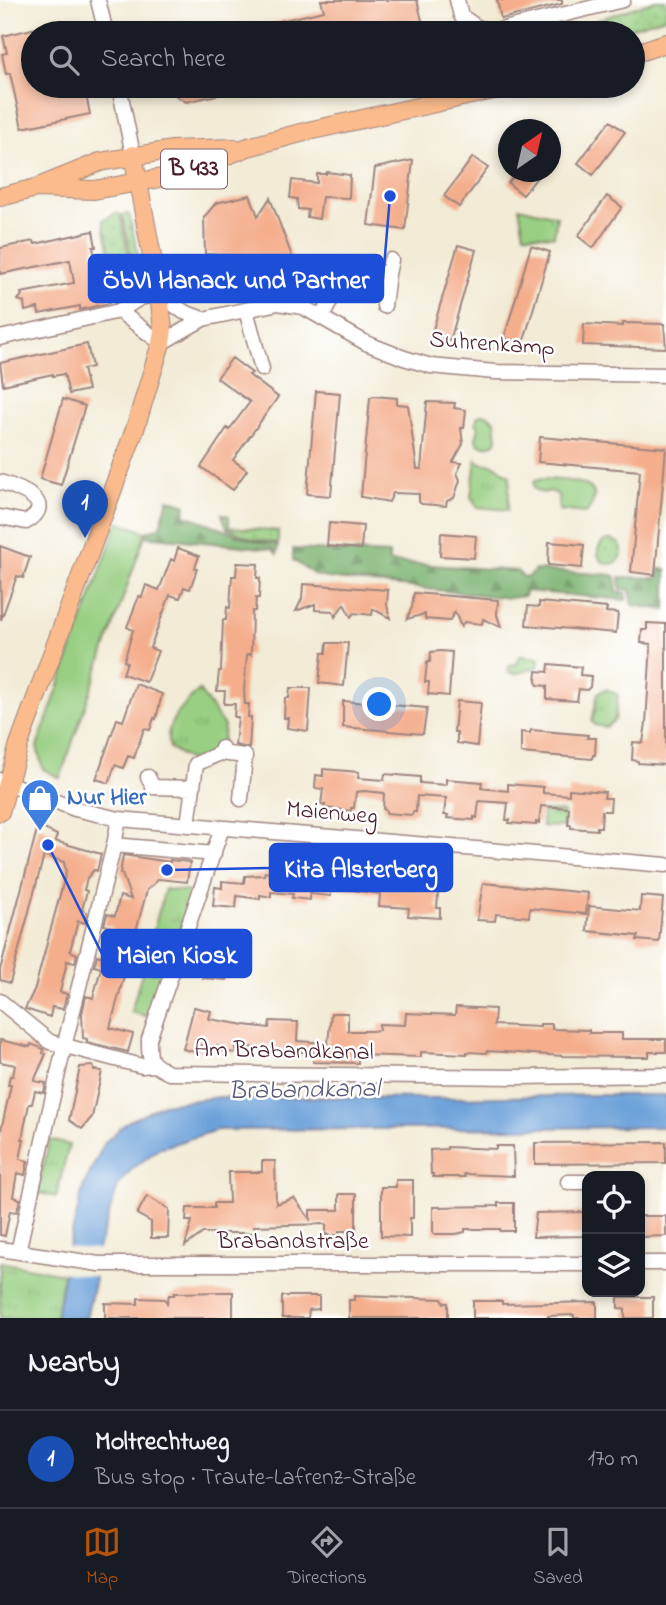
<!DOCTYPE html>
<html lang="en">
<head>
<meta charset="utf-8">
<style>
  :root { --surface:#171b24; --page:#20242c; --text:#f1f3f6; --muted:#9ea1a6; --line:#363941; --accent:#b45309 }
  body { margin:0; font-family:"Indie Flower",sans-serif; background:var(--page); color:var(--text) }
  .controls { position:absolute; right:21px; bottom:21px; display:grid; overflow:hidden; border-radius:14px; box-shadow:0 4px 10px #0003 }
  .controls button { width:63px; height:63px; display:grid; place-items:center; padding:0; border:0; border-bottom:2px solid var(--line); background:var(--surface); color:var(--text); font:35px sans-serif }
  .compass { position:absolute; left:498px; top:119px; width:63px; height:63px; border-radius:50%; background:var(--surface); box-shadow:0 4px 10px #0003; rotate:34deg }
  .you { position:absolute; left:380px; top:705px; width:24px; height:24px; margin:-18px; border:5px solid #fff; border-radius:50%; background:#1a73e8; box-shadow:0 0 0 10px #1a73e833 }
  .badge { display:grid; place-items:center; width:46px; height:46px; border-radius:50%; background:var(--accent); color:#fff; font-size:23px; font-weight:700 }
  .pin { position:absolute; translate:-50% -58px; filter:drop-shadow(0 2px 4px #0008) }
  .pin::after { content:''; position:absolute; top:37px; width:24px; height:21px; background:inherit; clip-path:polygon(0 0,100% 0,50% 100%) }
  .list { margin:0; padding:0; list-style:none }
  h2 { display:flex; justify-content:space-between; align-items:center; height:91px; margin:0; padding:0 28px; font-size:30px }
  h2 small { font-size:23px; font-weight:400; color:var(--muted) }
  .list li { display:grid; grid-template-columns:46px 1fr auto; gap:21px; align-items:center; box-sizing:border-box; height:98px; padding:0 28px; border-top:2px solid var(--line) }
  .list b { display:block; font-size:26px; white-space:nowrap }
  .list p { margin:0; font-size:23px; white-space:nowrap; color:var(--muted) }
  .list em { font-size:23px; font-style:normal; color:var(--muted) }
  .icon { flex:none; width:38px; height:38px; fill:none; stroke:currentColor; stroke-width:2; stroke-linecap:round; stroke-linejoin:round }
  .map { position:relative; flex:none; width:666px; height:1318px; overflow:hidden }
  .search { position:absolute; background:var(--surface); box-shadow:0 4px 10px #0003; left:21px; right:21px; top:21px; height:77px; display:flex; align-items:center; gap:18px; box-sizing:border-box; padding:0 24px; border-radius:38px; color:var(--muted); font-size:26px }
  .sheet { height:189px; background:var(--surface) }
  nav { display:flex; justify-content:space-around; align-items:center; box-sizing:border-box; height:98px; border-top:2px solid var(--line); background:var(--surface); font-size:19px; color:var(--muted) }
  nav a { display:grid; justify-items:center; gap:4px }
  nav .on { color:var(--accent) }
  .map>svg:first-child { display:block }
  .grass { fill:url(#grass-dots); stroke:#717756; stroke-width:2 }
  .forest { fill:url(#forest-firs); stroke:#62684e; stroke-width:2 }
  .park { fill:url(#park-tufts); stroke:#717756; stroke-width:2 }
  .garden { fill:#98cf82; stroke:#717756; stroke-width:2 }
  .water { fill:#6ca1d9; stroke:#5b6082; stroke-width:2 }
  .pier { fill:#f2ebd5 }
  .building { fill:#f4ae8c }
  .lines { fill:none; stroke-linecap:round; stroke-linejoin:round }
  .minor-casing { stroke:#9e8580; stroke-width:17 }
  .major-casing { stroke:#9e8580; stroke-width:20 }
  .minor { stroke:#fff; stroke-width:14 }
  .major { stroke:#fbbb8c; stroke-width:18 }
  .labels { text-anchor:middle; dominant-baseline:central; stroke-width:5; stroke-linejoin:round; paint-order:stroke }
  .shield { fill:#fff; stroke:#80626b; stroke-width:2 }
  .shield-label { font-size:23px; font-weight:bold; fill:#4a1f2b }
  .street-label { font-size:24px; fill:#4a1f2b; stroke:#fff }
  .shop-label { font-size:24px; font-weight:bold; fill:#366cbe; stroke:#fff; text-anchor:start }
  .water-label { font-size:26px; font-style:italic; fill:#595a79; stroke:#fff }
  .leader { fill:none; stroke:#1d4ed8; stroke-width:2.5 }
  .callout-dot { fill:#1d4ed8; stroke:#fff; stroke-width:2.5 }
  .callout { fill:#1d4ed8; stroke:#1d4ed8; stroke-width:2.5 }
  .callout-label { font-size:26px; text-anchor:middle; font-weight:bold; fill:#fff }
</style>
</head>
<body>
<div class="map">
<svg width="666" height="1318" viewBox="0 0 666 1318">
  <defs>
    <pattern id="grass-dots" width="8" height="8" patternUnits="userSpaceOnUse" patternTransform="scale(1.75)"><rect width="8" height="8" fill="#98cf82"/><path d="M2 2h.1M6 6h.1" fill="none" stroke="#84b170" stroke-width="1.8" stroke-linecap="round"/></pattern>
    <pattern id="forest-firs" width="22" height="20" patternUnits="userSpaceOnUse" patternTransform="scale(1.75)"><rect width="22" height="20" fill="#7ab270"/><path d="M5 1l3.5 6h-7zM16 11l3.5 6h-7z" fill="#66905c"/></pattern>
    <pattern id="park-tufts" width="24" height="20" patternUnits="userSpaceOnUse" patternTransform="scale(1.75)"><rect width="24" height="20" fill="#98cf82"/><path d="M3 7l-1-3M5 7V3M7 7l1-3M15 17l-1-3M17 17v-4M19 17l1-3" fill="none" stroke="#84b170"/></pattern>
  </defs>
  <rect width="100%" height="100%" fill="#fff"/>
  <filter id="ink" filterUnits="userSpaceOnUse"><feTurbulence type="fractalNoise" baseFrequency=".0143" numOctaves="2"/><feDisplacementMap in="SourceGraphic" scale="14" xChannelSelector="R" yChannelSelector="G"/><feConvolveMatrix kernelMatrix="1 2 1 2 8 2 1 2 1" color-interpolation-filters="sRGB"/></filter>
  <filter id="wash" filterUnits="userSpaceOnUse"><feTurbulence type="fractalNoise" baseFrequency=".00686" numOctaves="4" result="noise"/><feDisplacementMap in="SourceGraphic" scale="28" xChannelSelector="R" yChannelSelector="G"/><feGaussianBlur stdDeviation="1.57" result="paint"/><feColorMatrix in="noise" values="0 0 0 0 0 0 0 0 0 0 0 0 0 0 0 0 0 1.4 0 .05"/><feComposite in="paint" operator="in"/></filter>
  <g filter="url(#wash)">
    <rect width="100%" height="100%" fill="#f2ebd5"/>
    <path class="grass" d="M655 0H666V17L614 33H562Z
      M116 213 120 215 137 295 121 305 103 220Z
      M129 214 145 287 140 293 122 215Z
      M222 514 229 516V527L278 531V543L252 539 227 528Z
      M598 552a12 12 0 1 1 24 0a12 12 0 1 1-24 0Z"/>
    <path class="forest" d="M168 499 186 505 184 515C216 524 245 542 278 545L277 554 272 549 145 536 146 532 160 527Z
      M293 549 389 554V562L517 571 523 577H529L535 570 613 575 616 577 617 593 626 594V600L525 591 524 596 510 598 328 578 315 575 293 560Z
      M660 569H666V610L633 605 630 590H621L620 577 658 578Z"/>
    <path class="park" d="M519 207 557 216 554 236 524 234Z
      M482 414 488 415 495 421 497 440 494 444 485 446 478 444 476 439 479 427 476 423 477 417Z
      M476 459 481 463 495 465 510 476 508 510 477 507 471 497Z
      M537 479C556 480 616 477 586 513L559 510 558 495 551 491C544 493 540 494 534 488V482Z
      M519 656 539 658 538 667 515 674 508 672 510 665 517 664Z
      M606 689 618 695 615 720 606 727 595 725 592 722 598 693Z
      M199 690 224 726 222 748 196 764 170 748C161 723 185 705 199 690Z
      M543 811 564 812V827L542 826Z
      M165 889 193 892 150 1017 131 1012Z
      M50 1140 69 1145 56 1197 36 1192Z
      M0 1262 63 1274 56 1318H0Z"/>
    <path class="garden" d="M118 522 146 532 60 778 43 769 37 747Z"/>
    <path class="water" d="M597 1095H666V1127L217 1130 160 1148 132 1169 118 1186 96 1255 95 1279 86 1318H56L68 1249 84 1185 105 1142 127 1122 163 1104 220 1097 449 1098Z"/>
    <path class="pier" d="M65 1247 101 1250 98 1277 60 1272Z"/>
    <g id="blocks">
      <path class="building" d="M321 0H417L425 33H273L271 23 324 11Z
        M497 0H562V4L501 19Z
        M61 22 63 33H33V86H84L90 114 22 128 10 73 6 74 2 54 7 53 3 36Z
        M173 86H240V90L186 102 175 95Z
        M610 121 625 132 593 175 578 163Z
        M473 157 488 168 459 207 444 196Z
        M413 160 405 230 368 225 375 168Z
        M327 172 350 175 349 198 322 197 319 219 307 217 308 210 298 209 297 199 290 198 292 180 317 183V174H326Z
        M517 172H541L523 195 508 183Z
        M250 195 258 216 270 198 302 283 213 271 227 255 205 254 204 217 216 203Z
        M607 196 622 207 593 248 578 236Z
        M93 231 96 247H93L102 294 107 293 109 303 80 310V306L39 314 38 308 25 311 24 302 18 300 22 295 21 293 74 283 70 260 0 274V248L34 241 35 244Z
        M458 245 476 250 450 341 431 336Z
        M531 246 550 252 523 344 504 338Z
        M623 323 664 324 666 348 583 345 584 324 623 326Z
        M87 344 92 367 83 369 88 390 69 394 64 374 53 376V374L3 385 0 363Z
        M232 358 252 373 249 375 278 397 233 460 247 470 233 490 201 467 227 428 229 430 250 402 217 378Z
        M316 391 340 393 331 496 307 494Z
        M373 396 397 398V404L408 405 417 469H421L427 402 455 403 454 408 466 410 464 428H461L463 444 453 462 462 463 457 473 460 480 454 498 447 501 446 506 422 504 419 502V494L393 493 389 502 361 497 370 398Z
        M63 399 85 406 61 485 40 479Z
        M540 437 666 448 655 575 631 572 640 471 538 462Z
        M329 523 363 526 361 549 327 546Z
        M441 533 476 536 474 558 440 556Z
        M549 542 584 545 582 568 548 565Z
        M0 546 30 557 23 578 17 576 1 620Z
        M178 548 199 556 195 568 197 569 190 589 184 587 180 598 170 595 150 648 158 651 146 682 123 674 127 662 124 661 133 630 127 627 139 596 142 597 146 585 159 590 171 559 174 561Z
        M237 563 258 564 257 578H260L259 598H256L255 611H252L251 655 247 654 244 691 245 704H249L248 717H251L249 748 235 745 238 717H234L235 704H224L225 691H217L219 671H221L223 620H226L227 607 230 608 232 576H236Z
        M303 584 388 590 387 605 390 618 373 609 372 615 354 613 351 617 344 604 335 617 333 611 315 610V604L296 611 302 599Z
        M414 593 498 600 497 615 501 627 483 619 482 624 464 622 461 627 455 612 449 621 425 619V614L407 619 412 607Z
        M539 602 607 608 606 612 618 613 616 633 526 625 528 606 539 607Z
        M647 623 666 624V765L638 763V761L632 760 633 742 643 743 646 723 651 644 641 643 642 630H647Z
        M327 643H348L344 686 319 683 322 653H326Z
        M440 651 452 652 449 696 428 694 429 682H425L427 662H430L431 652Z
        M549 664 581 667 580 675 591 676 590 687 587 690 579 689 577 701 547 699V686L538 685 536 682 537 671 548 672Z
        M136 684 162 694 156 719 154 718 150 730 144 729 134 758 128 756 123 768 115 765 109 783 96 779 117 719 123 721Z
        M290 688H311L308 731 287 728 288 718H284L285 698H289Z
        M343 701 427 708 423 734 343 727Z
        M457 701 481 703 477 746 457 743V732H454Z
        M531 730 588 735 587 738H596L595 755H593L592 759 521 753V732L530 733Z
        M323 769 359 772 358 778 384 780 385 774 420 777V783L446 785V779L482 782 481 788 508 791V784L543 787V793L569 795V789L605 792 604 798H611L610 811H602L601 827H597V830L571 828V825H568L569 808 541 806 539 823 536 822V825L509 823 510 820H506L508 803 479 801 477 818 474 817V820L447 818 448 815H444L446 798 417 796 416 812H413L412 815 386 813V810L383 809 384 793 364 791 356 792 354 808H351V811L324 808 325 805H321L323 789 315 788 316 775 323 776Z
        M38 826 57 835 55 841 101 854 97 871 94 870 87 878 84 890 87 891 82 910 87 912 85 923 78 921 70 951 77 954 75 963 67 961 64 975 60 992 67 994 63 1009 52 1007 50 1017 25 1009 35 988 66 872 64 862 44 855 10 983 0 980V970Z
        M123 855 170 862V860L190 862 187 882 159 879 147 890 110 1028 133 1034 128 1052 87 1042V1039L83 1038 82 1014 86 996 93 998 101 968 94 966 97 955 104 957 112 927 104 925 107 914 115 916 120 896 131 899 122 874H120Z
        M285 866 439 880 437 908H440V918L408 916 409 908 379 906 380 894 337 888H331V896L310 894V900L292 898 293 894 271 892V897L260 895V899L237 896 236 908 213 906 215 887 222 888V881L244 883 245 876 264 875 265 872 284 875Z
        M483 883 588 893 586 914 530 908 529 917 496 914 495 921 477 920Z
        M641 896 663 898 659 942 637 940 638 936 587 931 589 906 640 911Z
        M205 959 227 960 226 980 203 978Z
        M194 1007 211 1011 209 1019 245 1025 269 1028 270 1021 298 1022 297 1041 328 1043 331 1013H348V1031H372L379 1030V1024L405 1025 406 1013 455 1015 456 1007 495 1009 494 1025 540 1027V1024H552V1029L589 1030V1033H622V1039H666V1052H649V1057H631L563 1056 487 1051 486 1053 467 1052V1054L421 1052V1057L358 1055V1063L313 1062V1053L236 1046 235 1053 220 1051 221 1047 201 1045 199 1053 183 1049Z
        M0 1040 30 1047 31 1044 44 1049 43 1053 46 1054 34 1081 46 1083 44 1093 35 1091 32 1104H29L22 1139H24L20 1159 28 1161 25 1175 17 1173 13 1197 20 1199 17 1212 10 1211 5 1236 0 1235V1135L11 1085H8L10 1076H13L15 1065 0 1062Z
        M93 1066 94 1070 102 1071 92 1117 82 1129 69 1120 80 1067Z
        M666 1142V1163L535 1164V1143Z
        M496 1146H513L514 1176 464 1174 465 1177H433V1174H431L430 1150 447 1149V1147L496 1149Z
        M262 1161H275L276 1204 294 1198 310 1219V1210H339V1194H356V1231H339V1235H326V1224L254 1226 255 1233H203L185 1246 192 1221H186L187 1208H214V1203H229L228 1172H262Z
        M396 1180H413V1218H410V1237L381 1236V1187H396Z
        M147 1196 169 1209 168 1238H151V1222L137 1214Z
        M498 1203H514V1231H500V1229H465V1232L456 1234H433V1207L498 1206Z
        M587 1212V1236L533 1237 536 1213Z
        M640 1216H666V1236L640 1237Z
        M223 1292H233V1318H105V1303L138 1304V1298L165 1299 167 1303 169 1295H174V1293Z
        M282 1296H319V1309L309 1310 308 1318H282Z
        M354 1296 442 1299 444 1303H448V1318H349V1300H354Z
        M618 1297H653V1318H625V1309L618 1308Z
        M473 1301H502V1304L597 1302V1318H574V1315L548 1316V1318H473Z"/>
    </g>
  </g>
  <g filter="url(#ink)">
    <use href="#blocks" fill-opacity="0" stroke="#9e8580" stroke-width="2"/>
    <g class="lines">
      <g class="minor-casing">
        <path id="minor" d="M98 0 106 33
          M457 0 461 16 477 27 492 32 623 0
          M119 86 133 155
          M384 306 388 274
          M246 310 262 369
          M119 311 161 343 203 319 278 303 303 307 366 343 404 358 431 366 495 372 666 375
          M322 318 344 272 349 268 388 274 391 260
          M0 338 119 311 140 298 159 294 184 312 203 319
          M0 482C16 487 60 502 26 522L0 517
          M220 753 245 756 241 799
          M148 777 153 787 193 788
          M0 780 75 809 119 819 666 865
          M119 819 114 845 214 854
          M188 825 196 764 220 753 222 748
          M222 828 149 1039C149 1061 149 1063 169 1073L518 1077 666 1075
          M0 1001 50 1042 142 1066 153 1065
          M568 1182H587
          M0 1249 99 1264H587
          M18 1252 64 1047 114 845
          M640 1263H666"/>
      </g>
      <g class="major-casing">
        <path id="major" d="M633 54 666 43
          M36 188 94 190 178 175 248 147 308 131 512 86
          M0 197 36 188 100 162 171 150 234 148
          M0 812 19 744 135 429 161 343 163 330 159 294 133 155"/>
      </g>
      <use href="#minor" class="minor"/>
      <use href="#major" class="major"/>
    </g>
  </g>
  <defs>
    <g id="shop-pin" transform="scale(2.0125)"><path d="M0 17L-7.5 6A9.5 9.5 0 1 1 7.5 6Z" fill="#3f7fe0" stroke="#fff"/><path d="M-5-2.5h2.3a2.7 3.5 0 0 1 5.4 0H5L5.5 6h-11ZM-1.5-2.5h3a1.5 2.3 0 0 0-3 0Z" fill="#fff"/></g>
  </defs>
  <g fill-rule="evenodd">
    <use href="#shop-pin" x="40" y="798"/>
  </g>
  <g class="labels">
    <rect class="shield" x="161" y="149.5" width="66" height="39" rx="5"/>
    <g class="shield-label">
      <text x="194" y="169">B 433</text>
    </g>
    <g class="street-label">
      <text transform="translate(492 345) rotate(4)">Suhrenkamp</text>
      <text transform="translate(332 814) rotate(5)">Maienweg</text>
      <text transform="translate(284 1052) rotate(1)">Am Brabandkanal</text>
      <text x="293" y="1242">Brabandstraße</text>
    </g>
    <g class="shop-label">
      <text x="67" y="798">Nur Hier</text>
    </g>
    <g class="water-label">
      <text transform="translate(304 1091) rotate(-1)">Brabandkanal</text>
    </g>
  </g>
  <path class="leader" d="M390 196L383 279M167 870L270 868M48 845L102 954"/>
  <g class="callout-dot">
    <circle cx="390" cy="196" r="7"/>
    <circle cx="167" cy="870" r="7"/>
    <circle cx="48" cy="845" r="7"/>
  </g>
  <g class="callout">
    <rect x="89" y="255" width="294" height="47" rx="7"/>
    <rect x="270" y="844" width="182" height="47" rx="7"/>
    <rect x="102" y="930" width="149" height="47" rx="7"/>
  </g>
  <g class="callout-label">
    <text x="236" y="288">ÖbVI Hanack und Partner</text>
    <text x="361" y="877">Kita Alsterberg</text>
    <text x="177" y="963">Maien Kiosk</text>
  </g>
</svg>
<div class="controls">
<button><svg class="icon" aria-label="locate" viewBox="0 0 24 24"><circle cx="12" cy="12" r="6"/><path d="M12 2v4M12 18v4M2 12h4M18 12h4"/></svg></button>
<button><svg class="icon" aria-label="layers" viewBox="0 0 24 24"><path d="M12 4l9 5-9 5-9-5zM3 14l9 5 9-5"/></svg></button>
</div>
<svg class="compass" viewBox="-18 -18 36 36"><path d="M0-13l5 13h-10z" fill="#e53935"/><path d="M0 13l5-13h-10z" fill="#9ea1a6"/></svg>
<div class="you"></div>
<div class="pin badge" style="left:85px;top:538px;background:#1a4fb4">1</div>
<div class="search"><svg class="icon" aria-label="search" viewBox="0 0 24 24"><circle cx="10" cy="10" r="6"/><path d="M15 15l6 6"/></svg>Search here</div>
</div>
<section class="sheet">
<h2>Nearby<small></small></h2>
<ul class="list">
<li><span class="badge" style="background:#1a4fb4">1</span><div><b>Moltrechtweg</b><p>Bus stop · Traute-Lafrenz-Straße</p></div><em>170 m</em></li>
</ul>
</section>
<nav>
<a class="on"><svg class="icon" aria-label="map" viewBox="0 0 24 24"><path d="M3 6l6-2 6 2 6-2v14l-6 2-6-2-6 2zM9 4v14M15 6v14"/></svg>Map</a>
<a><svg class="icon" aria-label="directions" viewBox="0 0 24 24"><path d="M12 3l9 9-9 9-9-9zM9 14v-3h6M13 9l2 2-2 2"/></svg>Directions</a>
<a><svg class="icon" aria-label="saved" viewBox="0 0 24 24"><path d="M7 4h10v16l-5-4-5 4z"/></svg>Saved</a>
</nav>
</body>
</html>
